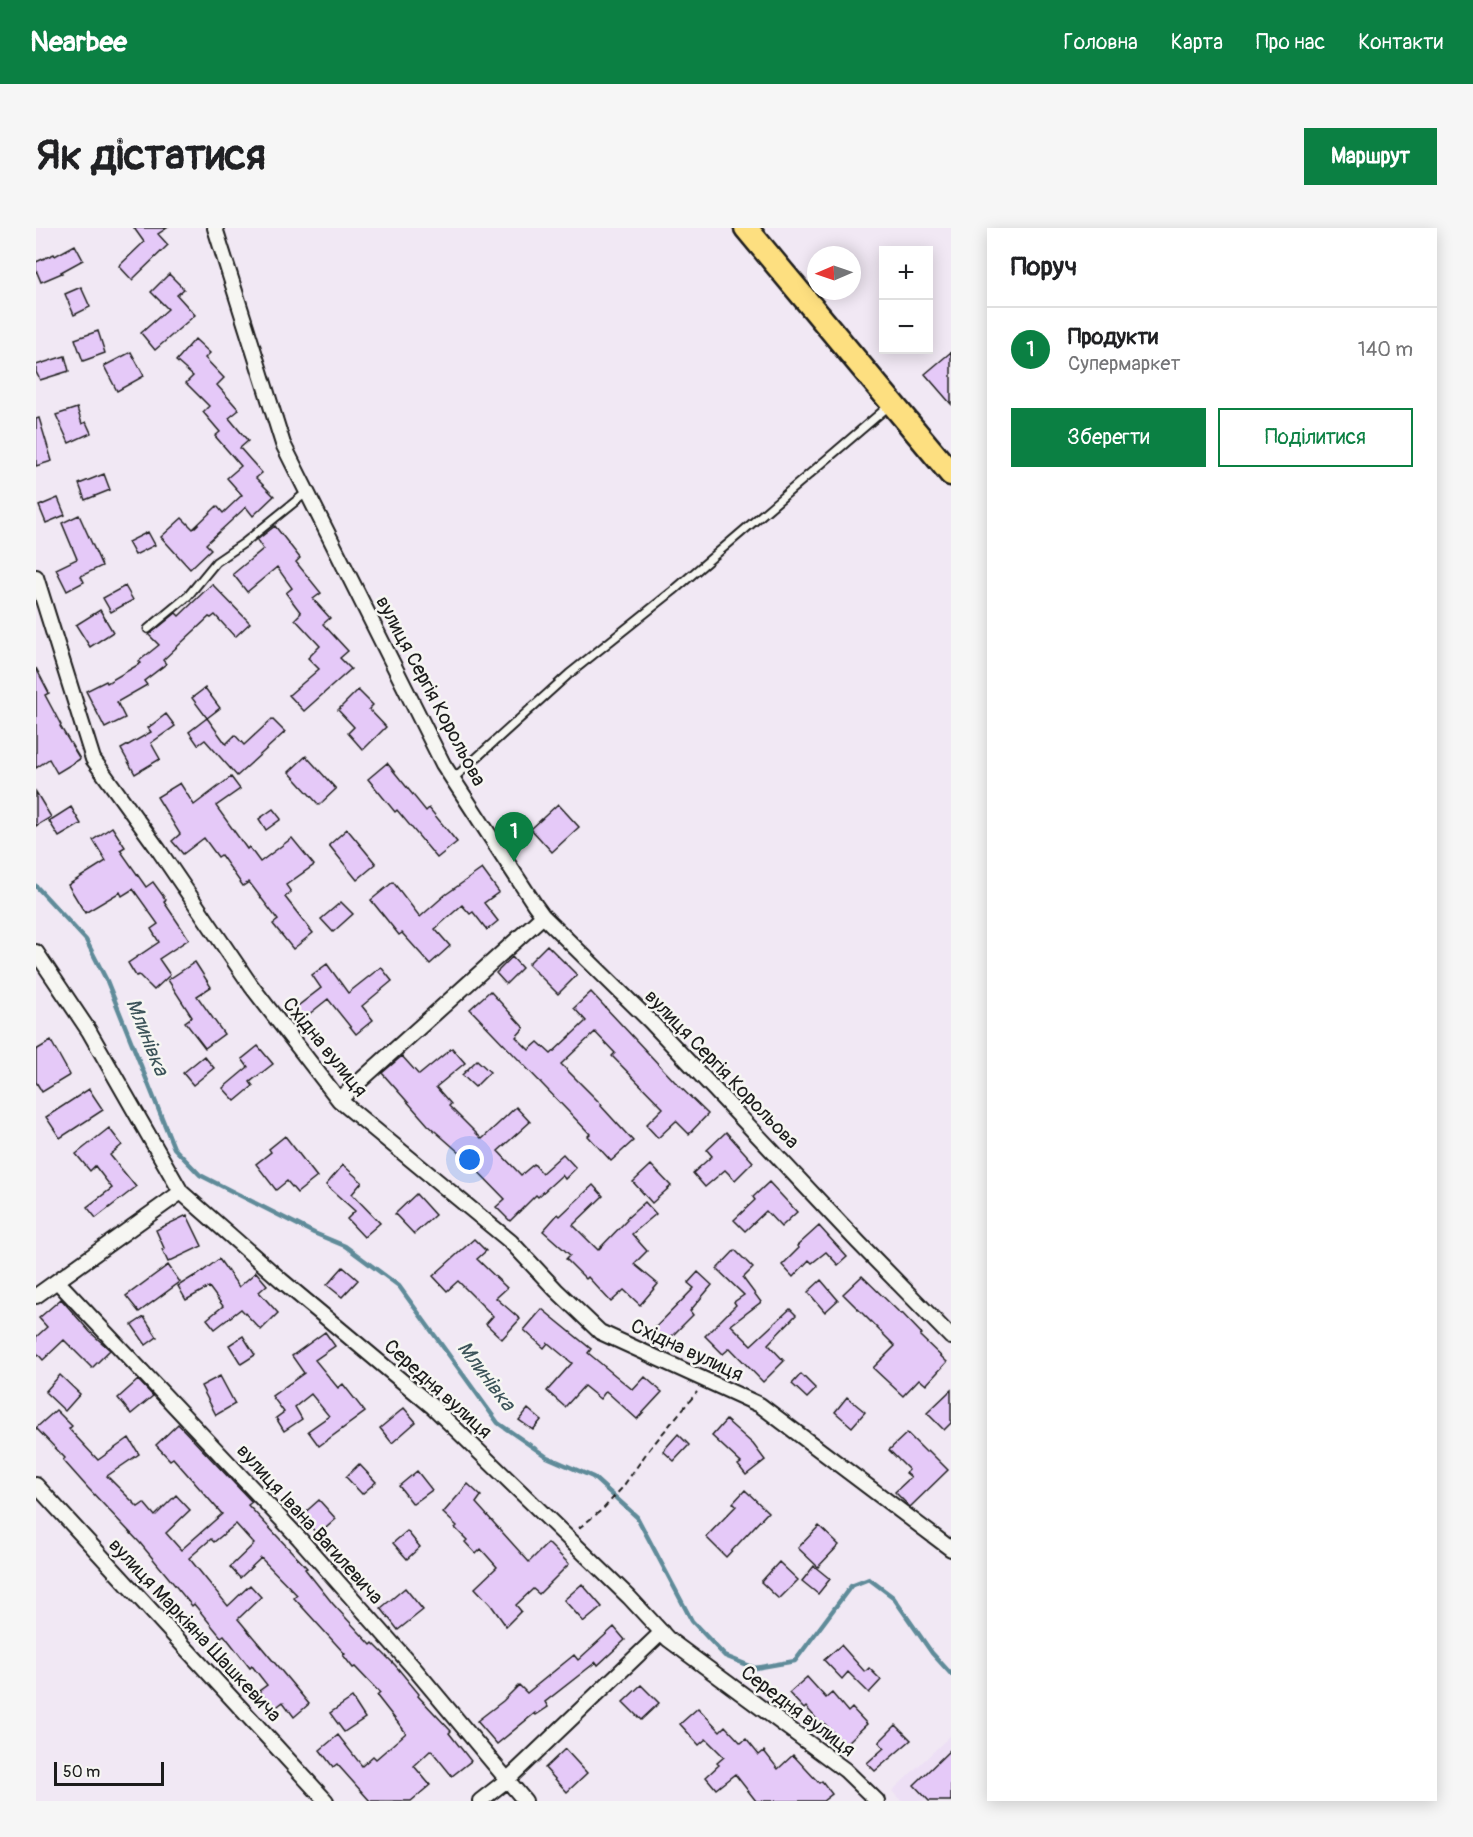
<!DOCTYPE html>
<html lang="uk">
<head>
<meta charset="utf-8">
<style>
  :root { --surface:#fff; --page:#f6f6f6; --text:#202124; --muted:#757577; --line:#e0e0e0; --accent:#0b8043 }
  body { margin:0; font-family:Pangolin,sans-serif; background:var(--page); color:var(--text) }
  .controls { position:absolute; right:18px; top:18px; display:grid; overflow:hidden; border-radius:0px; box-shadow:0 3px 15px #0003 }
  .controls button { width:54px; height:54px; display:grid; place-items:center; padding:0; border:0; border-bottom:2px solid var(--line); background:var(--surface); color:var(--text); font:30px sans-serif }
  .compass { position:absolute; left:771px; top:18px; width:54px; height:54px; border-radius:50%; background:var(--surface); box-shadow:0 3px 15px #0003; rotate:268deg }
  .scale { position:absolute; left:18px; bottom:15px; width:110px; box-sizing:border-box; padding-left:6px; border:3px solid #1c1c1c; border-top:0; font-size:16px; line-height:21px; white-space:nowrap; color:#1c1c1c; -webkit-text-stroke:4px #f6f6f2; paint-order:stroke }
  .you { position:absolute; left:434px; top:932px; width:21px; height:21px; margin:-15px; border:4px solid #fff; border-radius:50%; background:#1a73e8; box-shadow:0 0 0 9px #1a73e833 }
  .badge { display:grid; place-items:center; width:39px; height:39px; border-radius:50%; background:var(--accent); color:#fff; font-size:20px; font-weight:700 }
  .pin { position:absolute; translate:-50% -50px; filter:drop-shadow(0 2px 3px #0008) }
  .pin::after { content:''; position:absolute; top:32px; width:21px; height:18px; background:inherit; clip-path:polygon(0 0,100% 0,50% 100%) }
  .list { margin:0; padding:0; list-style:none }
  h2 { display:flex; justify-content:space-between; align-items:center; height:78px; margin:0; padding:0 24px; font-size:26px }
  h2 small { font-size:20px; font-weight:400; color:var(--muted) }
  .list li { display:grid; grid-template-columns:39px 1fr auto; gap:18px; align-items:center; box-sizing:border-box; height:84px; padding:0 24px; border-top:2px solid var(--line) }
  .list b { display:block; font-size:22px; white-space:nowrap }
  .list p { margin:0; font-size:20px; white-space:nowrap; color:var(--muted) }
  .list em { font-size:20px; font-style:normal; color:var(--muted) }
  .actions { display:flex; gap:12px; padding:18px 24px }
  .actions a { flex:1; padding:14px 0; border:2px solid var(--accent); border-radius:0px; text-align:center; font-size:21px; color:var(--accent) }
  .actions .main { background:var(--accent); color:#fff }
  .map { position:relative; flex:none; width:915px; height:1573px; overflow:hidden; border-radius:0px }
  header { display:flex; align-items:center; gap:36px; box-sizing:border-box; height:84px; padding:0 30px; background:var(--accent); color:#fff }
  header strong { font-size:28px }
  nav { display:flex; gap:33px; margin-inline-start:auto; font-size:21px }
  .intro { display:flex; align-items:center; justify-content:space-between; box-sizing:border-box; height:144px; padding:0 36px }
  h1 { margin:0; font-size:42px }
  .button { padding:15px 27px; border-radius:0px; background:var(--accent); color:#fff; font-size:21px; font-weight:700 }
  main { display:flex; gap:36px; padding:0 36px }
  aside { flex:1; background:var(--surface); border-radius:0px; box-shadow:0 3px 15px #0003 }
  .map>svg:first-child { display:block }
  .built { fill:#eddff5 }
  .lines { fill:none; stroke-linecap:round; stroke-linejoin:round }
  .stream { stroke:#5f8b99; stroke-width:4.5 }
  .building { fill:#e5c9f8; stroke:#1c1c1c; stroke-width:1.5 }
  .lane-casing { stroke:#1c1c1c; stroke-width:11 }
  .street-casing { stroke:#1c1c1c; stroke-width:18 }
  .primary-casing { stroke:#1c1c1c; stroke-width:27 }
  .path { stroke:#1c1c1c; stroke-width:2; stroke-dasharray:6 4.5; stroke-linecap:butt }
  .lane { stroke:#f6f6f2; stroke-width:7 }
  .street { stroke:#f6f6f2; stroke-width:14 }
  .primary { stroke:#fddf80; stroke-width:22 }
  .labels { text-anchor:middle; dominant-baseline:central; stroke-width:5; stroke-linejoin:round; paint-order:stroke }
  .street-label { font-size:20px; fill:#1c1c1c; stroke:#f6f6f2 }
  .water-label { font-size:21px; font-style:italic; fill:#3d545a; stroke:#f6f6f2 }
</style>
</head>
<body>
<header>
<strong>Nearbee</strong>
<nav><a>Головна</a><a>Карта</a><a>Про нас</a><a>Контакти</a></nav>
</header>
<div class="intro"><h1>Як дістатися</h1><a class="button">Маршрут</a></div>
<main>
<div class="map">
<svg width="915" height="1573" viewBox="0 0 915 1573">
  <rect width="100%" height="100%" fill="#f1e8f4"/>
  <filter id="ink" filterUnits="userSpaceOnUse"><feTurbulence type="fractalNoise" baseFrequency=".0167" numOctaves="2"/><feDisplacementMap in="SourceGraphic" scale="12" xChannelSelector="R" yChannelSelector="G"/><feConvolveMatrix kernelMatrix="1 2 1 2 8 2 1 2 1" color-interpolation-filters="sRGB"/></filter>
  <g filter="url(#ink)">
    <path class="built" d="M915 1507V1573H865L856 1563Z"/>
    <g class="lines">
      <path class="stream" d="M0 658 50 712 71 753 138 920 164 947 278 1005 309 1018 363 1058 462 1195 511 1229 557 1249 601 1289 656 1393 689 1428 719 1440 759 1433 815 1358 833 1351 857 1369 896 1425 915 1446"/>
    </g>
    <path class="building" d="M98 0H131L122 6 132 17 96 52 83 38 108 14Z
      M39 17 47 32 25 44 26 45 5 54 0 42V34L18 26 19 28Z
      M133 46 148 61 141 67 159 87 119 122 105 105 132 81 115 64Z
      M45 59 54 79 38 87 29 66Z
      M62 103 69 125 47 133 39 111Z
      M159 111 174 125 169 130 188 150 181 157 203 182 193 190 212 213 204 220 226 245 220 250 238 268 217 288 210 279 170 316 175 321 154 341 125 309 146 290 157 301 181 278 187 285 206 267 191 250 205 238 179 208 184 204 167 184 173 178 150 155 157 148 140 133Z
      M95 124 108 148 81 163 68 138Z
      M915 124V176L889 146Z
      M29 128 33 143 4 152 0 144V137Z
      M41 180 46 196 50 194 55 205 33 215 20 187Z
      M3 190 16 233 0 238V191Z
      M68 246 74 262 49 272 43 256Z
      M22 270 29 287 10 295 3 278Z
      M43 287 66 338 45 348 48 354 31 363 20 341 41 331 26 295Z
      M239 298 264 330 260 334 285 365 277 371 294 390 287 396 312 423 304 430 315 441 268 483 253 467 283 441 272 430 284 418 259 391 265 385 250 365 256 360 241 339 211 364 197 346 227 321 221 312Z
      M112 304 119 317 99 327 92 314Z
      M176 356 214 395 199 409 179 387 175 390 173 389 127 432 130 436 108 453 111 457 81 474 89 490 69 500 50 463 70 453 71 455 105 435 103 433 123 417 113 407 140 385 143 388Z
      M89 358 97 372 75 384 67 370Z
      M64 382 77 404 54 419 40 397Z
      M0 440 13 465 9 467 25 497 24 498 44 531 21 545 13 531 0 540Z
      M169 460 184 480 171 490 156 470Z
      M322 462 337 477 333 481 350 499 327 522 312 505 318 499 302 482Z
      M130 486 139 498 115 515 124 531 99 546 85 521 115 504 112 500Z
      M171 490 190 516 199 507 208 517 236 491 249 504 201 548 169 512 162 517 153 504Z
      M270 528 300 561 283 577 253 544Z
      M351 535 390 583 393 580 421 614 401 630 361 582 359 584 332 551Z
      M195 549 204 561 180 578 211 621 213 619 224 634 256 610 278 637 250 657 255 664 249 669 277 705 257 721 237 696 242 692 213 654 207 658 185 627 182 629 168 610 147 626 136 613 144 606 121 569 144 555 158 577Z
      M0 564 15 589 0 598Z
      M522 576 543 599 516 624 495 601Z
      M35 579 45 596 23 609 13 593Z
      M237 581 245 591 230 602 223 591Z
      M76 599 89 619 84 622 110 659 117 654 130 672 128 674 153 711 123 731 134 747 118 762 103 747 100 748 92 735 123 714 115 701 122 696 97 661 86 668 84 664 49 685 32 657 70 633 57 612Z
      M311 601 340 636 321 652 293 617Z
      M446 641 463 664 448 675 462 693 451 702 437 684 434 686 426 677 399 701 414 718 394 736 366 705 363 707 335 672 357 654 384 689 409 667Z
      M305 674 317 686 297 704 285 691Z
      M511 717 541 747 522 766 492 736Z
      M476 729 486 740 470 756 460 745Z
      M159 734 175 759 161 768 188 806 169 820 149 794 156 789 132 752Z
      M291 736 312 765 345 739 356 753 326 778 337 792 320 806 292 771 262 795 254 784 285 760 276 747Z
      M454 763 488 800 480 809 493 822 502 814 515 826 550 793 538 780 555 764 640 855 672 886 653 906 640 893 622 910 610 897 627 880 576 828 579 825 559 804 525 836 566 877 565 878 597 913 575 933 552 908 554 906 434 781Z
      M15 813 34 847 6 864 0 854V822Z
      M222 818 237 836 214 854 217 858 199 873 187 860 212 839 206 831Z
      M416 820 429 835 400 859 415 876 413 878 446 911 480 879 494 894 462 923 485 947 498 936 506 945 527 926 540 940 529 951 526 947 502 969 500 967 474 993 460 979 469 971 425 926 392 897 346 845 366 828 383 847Z
      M168 828 178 840 157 857 147 845Z
      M441 832 454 844 439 859 426 847Z
      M53 861 67 882 24 910 10 889Z
      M73 900 86 917 74 927 100 959 60 990 51 979 76 960 59 938 54 943 40 926Z
      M690 904 717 934 699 952 689 942 669 959 657 945 676 928 671 922Z
      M249 908 281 949 261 965 251 953 240 962 220 936 235 924 233 921Z
      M307 937 326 954 316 966 344 995 328 1009 311 991 319 983 290 957Z
      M615 937 635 958 616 975 597 954Z
      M733 954 761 984 745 999 730 983 709 1003 698 992 719 972 717 969Z
      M557 957 567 968 537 997 562 1022 591 992 590 991 609 974 620 986 596 1006 611 1023 598 1036 622 1056 604 1077 588 1062 575 1074 552 1049 550 1051 530 1031 534 1027 507 1003 522 986 524 988Z
      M380 966 399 987 378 1006 359 986Z
      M151 987 166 1018 132 1034 126 1021 128 1020 120 1002Z
      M783 998 811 1029 802 1037 790 1024 776 1035 773 1032 757 1049 746 1037 763 1020 761 1018Z
      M438 1011 450 1023 441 1031 471 1060 460 1070 484 1091 466 1111 450 1096 457 1088 422 1053 411 1063 397 1048Z
      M699 1022 717 1040 707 1050 725 1074 695 1097 715 1117 754 1081 760 1087 732 1116 748 1133 727 1154 694 1120 687 1126 669 1108 700 1077 698 1074 708 1067 681 1041Z
      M183 1031 203 1059 220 1044 231 1057 223 1064 242 1085 225 1102 205 1081 179 1101 171 1091 187 1078 173 1059 150 1072 142 1058 158 1048 159 1049Z
      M132 1037 144 1054 103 1084 90 1068Z
      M307 1039 322 1052 306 1069 291 1057Z
      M662 1044 676 1057 654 1083 657 1087 630 1114 617 1102 658 1060 652 1055Z
      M826 1048 865 1086 866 1085 886 1106 884 1108 911 1134 890 1157 883 1151 867 1168 837 1140 859 1118 807 1066Z
      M785 1052 802 1072 789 1084 772 1064Z
      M25 1071 54 1104 74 1122 56 1140 28 1112 7 1132 0 1124V1109L11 1099 3 1090Z
      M506 1081 555 1121 552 1125 597 1162 609 1149 626 1164 601 1191 570 1163 564 1171 548 1158 529 1179 511 1163 536 1135 512 1115 508 1120 488 1102Z
      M108 1089 121 1109 110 1117 96 1097Z
      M289 1104 299 1118 279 1132 302 1160 307 1156 329 1184 283 1218 272 1203 293 1188 275 1166 259 1179 266 1191 248 1203 240 1190 248 1184 236 1168 268 1145 256 1128Z
      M207 1108 219 1127 205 1136 193 1117Z
      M765 1146 780 1161 771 1170 756 1156Z
      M24 1147 44 1166 29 1183 9 1164Z
      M184 1148 199 1176 180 1187 165 1158Z
      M102 1152 117 1168 95 1186 82 1170Z
      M915 1162V1195L908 1202 891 1185Z
      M811 1169 829 1184 816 1199 799 1184Z
      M368 1180 380 1194 356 1215 344 1200Z
      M492 1181 505 1192 497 1202 483 1192Z
      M20 1182 36 1198 33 1201 62 1232 93 1210 103 1226 71 1248 102 1279 108 1275 119 1288 140 1267 154 1282 130 1305 145 1322 186 1286 137 1230 134 1232 120 1217 142 1196 216 1274 212 1277 271 1340 269 1341 297 1376 335 1417 337 1415 359 1437 383 1466 382 1468 415 1503 413 1505 435 1533 416 1548 395 1522 378 1538 394 1557 375 1573H334L301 1536 297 1539 284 1522 302 1507 326 1538 337 1528 340 1531 370 1505 341 1468 344 1465 319 1439 317 1440 307 1427 309 1426 258 1370 261 1367 225 1330 204 1350 194 1339 218 1316 200 1296 178 1314 175 1311 153 1330 192 1378 214 1357 225 1369 202 1391 273 1476 258 1489 247 1474 238 1481 223 1463 231 1457 216 1438 214 1440 188 1407 185 1409 158 1376 156 1378 104 1315 52 1260 27 1232 29 1230 0 1200Z
      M690 1192 717 1216 729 1232 710 1247 702 1237 705 1235 676 1208Z
      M871 1205 890 1224 892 1222 912 1242 874 1279 859 1264 875 1249 870 1245 873 1242 853 1222Z
      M642 1206 653 1217 638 1233 627 1223Z
      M323 1236 340 1254 326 1266 310 1249Z
      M381 1243 396 1262 377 1276 363 1258Z
      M432 1256 445 1268 440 1275 493 1334 512 1315 533 1336 503 1366 497 1361 480 1377 485 1383 470 1398 455 1377 439 1360 461 1339 445 1321 440 1326 429 1314 431 1312 419 1300 421 1298 407 1285Z
      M709 1262 732 1284 690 1329 670 1309 700 1278 697 1275Z
      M283 1272 300 1291 282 1307 265 1288Z
      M783 1298 803 1317 782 1339 762 1320Z
      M371 1303 384 1319 371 1331 357 1315Z
      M743 1334 762 1352 743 1371 725 1354Z
      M778 1338 794 1351 782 1366 766 1353Z
      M546 1356 566 1379 548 1394 528 1372Z
      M369 1360 387 1382 362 1402 345 1380Z
      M578 1399 589 1412 562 1437 560 1434 509 1474 512 1479 500 1487 499 1485 461 1516 441 1493 467 1473 483 1457 491 1465 538 1427 542 1432Z
      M805 1417 829 1444 833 1440 845 1452 833 1465 812 1444 806 1451 788 1432Z
      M771 1449 790 1470 796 1465 812 1484 816 1480 831 1496 809 1517 788 1495 786 1497 770 1479 768 1481 753 1465Z
      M605 1457 623 1475 605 1492 587 1474Z
      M316 1470 329 1490 308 1504 294 1485Z
      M662 1480 684 1503 689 1498 705 1515 710 1511 723 1527 728 1523 742 1541 757 1527 783 1555 786 1553 796 1566 787 1573H720L699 1546 680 1561 670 1549 683 1537 681 1535 688 1529 670 1511 663 1517 644 1496Z
      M860 1497 875 1512 839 1543 831 1535 848 1520 843 1514Z
      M529 1521 551 1545 531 1564 509 1540Z
      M915 1521V1573H893L878 1557Z"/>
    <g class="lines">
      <g class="lane-casing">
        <path id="lane" d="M112 401 152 368 180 334 208 315 271 264
          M417 551 533 446 637 363 854 177"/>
      </g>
      <g class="street-casing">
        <path id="street" d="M179 0 247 216 407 536 499 677 507 688 614 793 822 1014 915 1109
          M0 349 57 531 122 621 216 759 303 872 475 1014 520 1062 564 1104 724 1177 915 1321
          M0 724 53 803 145 964 245 1052 397 1179 593 1369 632 1411 809 1542 841 1573
          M303 872 507 688
          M21 1053 263 1310 377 1439 489 1573
          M0 1068 145 964
          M0 1257 290 1573
          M444 1573 471 1552 626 1404"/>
      </g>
      <g class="primary-casing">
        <path id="primary" d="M710 0 915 246"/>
      </g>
      <path class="path" d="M543 1300 567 1281 586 1260 612 1223 661 1164"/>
      <use href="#lane" class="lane"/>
      <use href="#street" class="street"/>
      <use href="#primary" class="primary"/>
    </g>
  </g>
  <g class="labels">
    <g class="street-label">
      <text transform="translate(395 463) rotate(62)">вулиця Сергія Корольова</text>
      <text transform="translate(289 819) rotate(51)">Східна вулиця</text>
      <text transform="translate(686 841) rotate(46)">вулиця Сергія Корольова</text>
      <text transform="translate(651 1122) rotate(25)">Східна вулиця</text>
      <text transform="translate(402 1161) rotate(42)">Середня вулиця</text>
      <text transform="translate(274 1296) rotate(48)">вулиця Івана Вагилевича</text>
      <text transform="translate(159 1402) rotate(47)">вулиця Маркіяна Шашкевича</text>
      <text transform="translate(762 1483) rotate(37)">Середня вулиця</text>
    </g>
    <g class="water-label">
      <text transform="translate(111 809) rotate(68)">Млинівка</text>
      <text transform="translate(450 1148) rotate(53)">Млинівка</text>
    </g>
  </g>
</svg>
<div class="controls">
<button>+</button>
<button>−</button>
</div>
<svg class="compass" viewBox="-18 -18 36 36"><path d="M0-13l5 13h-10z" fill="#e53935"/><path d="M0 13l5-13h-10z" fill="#757577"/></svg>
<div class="scale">50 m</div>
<div class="you"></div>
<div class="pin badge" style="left:478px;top:634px">1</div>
</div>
<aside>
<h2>Поруч<small></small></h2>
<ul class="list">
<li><span class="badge">1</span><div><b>Продукти</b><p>Супермаркет</p></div><em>140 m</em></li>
</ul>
<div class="actions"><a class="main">Зберегти</a><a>Поділитися</a></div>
</aside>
</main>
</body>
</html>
